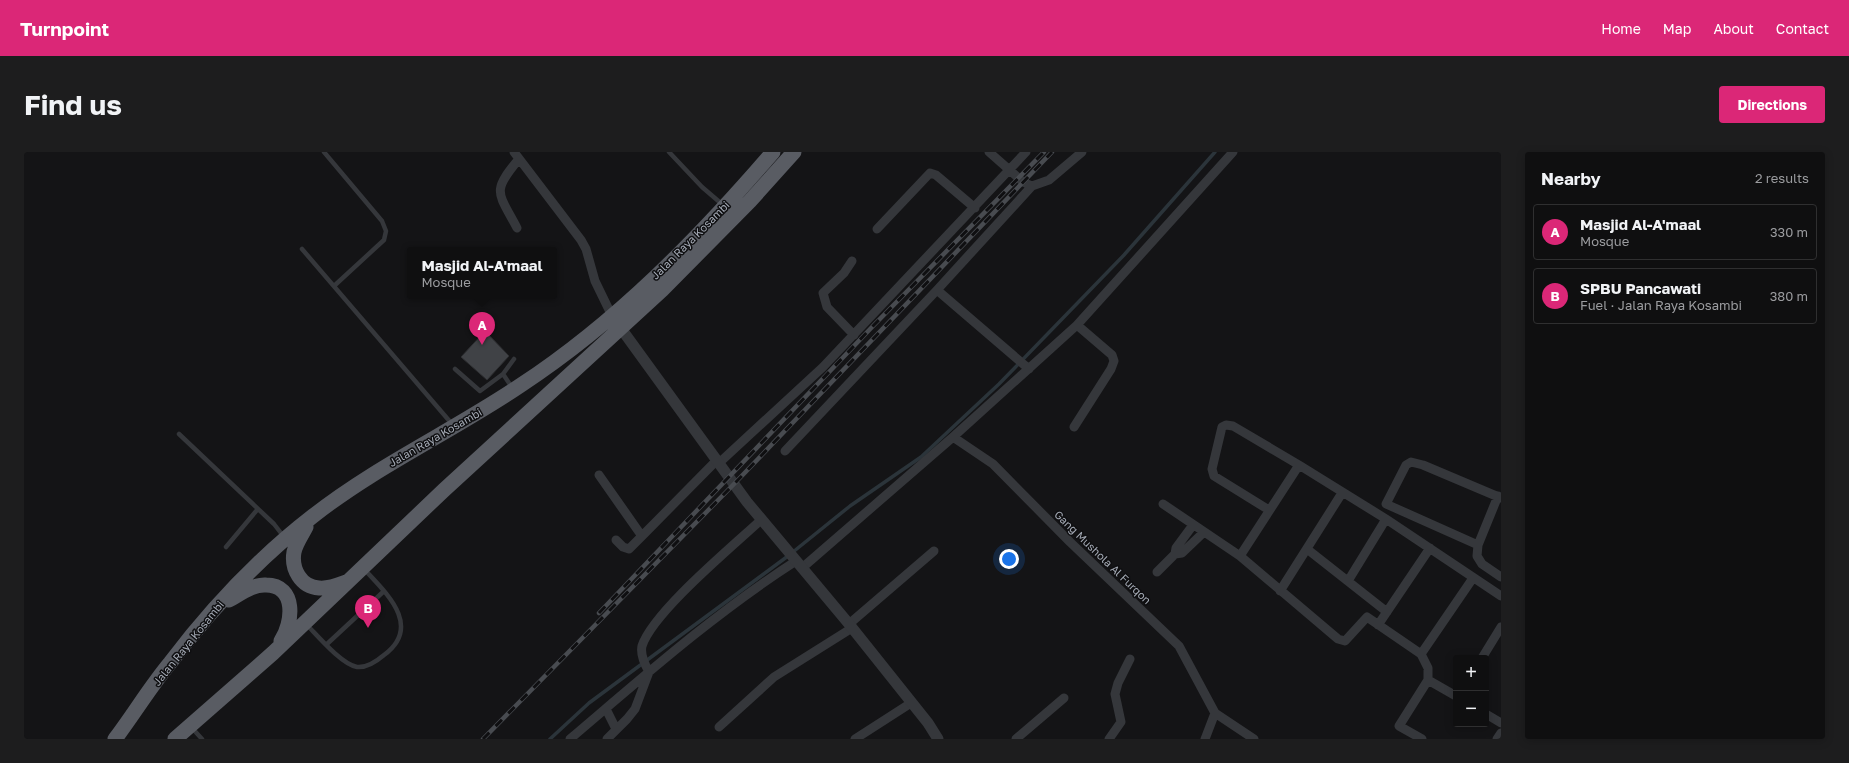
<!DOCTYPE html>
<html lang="en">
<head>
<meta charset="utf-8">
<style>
  :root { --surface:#0f0f10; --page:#1d1d1e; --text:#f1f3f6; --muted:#9b9c9f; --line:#2f2f30; --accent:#db2777 }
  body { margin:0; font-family:"Golos Text",sans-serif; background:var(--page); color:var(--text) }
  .controls { position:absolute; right:12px; bottom:12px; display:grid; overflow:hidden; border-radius:4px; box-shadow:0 2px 10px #0003 }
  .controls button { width:36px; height:36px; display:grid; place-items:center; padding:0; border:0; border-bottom:1px solid var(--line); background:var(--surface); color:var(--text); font:20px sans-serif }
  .you { position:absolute; left:985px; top:407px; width:14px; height:14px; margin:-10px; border:3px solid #fff; border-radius:50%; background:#1a73e8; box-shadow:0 0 0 6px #1a73e833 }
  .badge { display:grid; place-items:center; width:26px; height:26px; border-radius:50%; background:var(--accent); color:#fff; font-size:13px; font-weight:700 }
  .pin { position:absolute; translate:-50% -33px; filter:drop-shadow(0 1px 2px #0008) }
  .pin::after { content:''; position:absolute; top:21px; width:14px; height:12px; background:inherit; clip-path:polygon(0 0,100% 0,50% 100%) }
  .popup { position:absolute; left:383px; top:95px; width:150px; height:52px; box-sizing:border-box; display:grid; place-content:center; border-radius:4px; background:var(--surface); filter:drop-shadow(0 1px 3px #0005); font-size:13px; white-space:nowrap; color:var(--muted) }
  .popup b { font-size:15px; color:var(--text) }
  .popup::after { content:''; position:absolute; left:50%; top:100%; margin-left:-8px; border:8px solid transparent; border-top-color:var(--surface) }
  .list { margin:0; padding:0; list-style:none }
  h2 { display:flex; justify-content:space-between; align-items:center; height:52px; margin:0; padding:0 16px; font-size:17px }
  h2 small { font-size:13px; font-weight:400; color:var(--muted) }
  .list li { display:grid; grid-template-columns:26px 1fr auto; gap:12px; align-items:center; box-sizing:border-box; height:56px; margin:0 8px 8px; padding:0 8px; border:1px solid var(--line); border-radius:4px }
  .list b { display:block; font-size:15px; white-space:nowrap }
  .list p { margin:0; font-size:13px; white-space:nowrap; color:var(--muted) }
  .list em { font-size:13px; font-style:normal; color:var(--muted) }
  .map { position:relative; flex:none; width:1477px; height:587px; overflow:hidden; border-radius:4px }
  header { display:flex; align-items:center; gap:24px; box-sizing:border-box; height:56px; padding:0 20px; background:var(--accent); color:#fff }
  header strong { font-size:19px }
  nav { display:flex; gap:22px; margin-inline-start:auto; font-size:14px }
  .intro { display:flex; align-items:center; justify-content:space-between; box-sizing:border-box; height:96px; padding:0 24px }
  h1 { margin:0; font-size:28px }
  .button { padding:10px 18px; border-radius:4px; background:var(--accent); color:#fff; font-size:14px; font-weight:700 }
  main { display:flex; gap:24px; padding:0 24px }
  aside { flex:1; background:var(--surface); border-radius:4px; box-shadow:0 2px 10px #0003 }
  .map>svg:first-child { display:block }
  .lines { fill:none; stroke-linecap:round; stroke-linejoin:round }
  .stream { stroke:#2b343a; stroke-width:3.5 }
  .building { fill:#404246; stroke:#2e2f32 }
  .service { stroke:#35373b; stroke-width:4.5 }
  .minor { stroke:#35373b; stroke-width:9 }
  .tertiary { stroke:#35373b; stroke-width:11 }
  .trunk { stroke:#595c63; stroke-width:15 }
  .rail-casing { stroke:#484b50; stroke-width:4.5 }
  .rail { stroke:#0f0f11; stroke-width:3; stroke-dasharray:9; stroke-linecap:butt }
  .labels { text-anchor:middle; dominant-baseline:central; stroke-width:3; stroke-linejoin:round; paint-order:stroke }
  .street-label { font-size:11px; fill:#a6acb7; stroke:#0f0f11 }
</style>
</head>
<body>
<header>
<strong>Turnpoint</strong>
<nav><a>Home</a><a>Map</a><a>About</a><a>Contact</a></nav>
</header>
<div class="intro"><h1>Find us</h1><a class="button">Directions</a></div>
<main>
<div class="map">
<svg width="1477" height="587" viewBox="0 0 1477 587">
  <rect width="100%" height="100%" fill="#141416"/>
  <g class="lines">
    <path class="stream" d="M526 587 565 551 764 404 826 354 897 305 975 232 1100 103 1191 0"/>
  </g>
  <path class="building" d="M461 179 485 204 463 228 437 205Z"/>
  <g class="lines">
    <path class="service" d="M300 0 358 69 362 79 360 88 310 134
      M645 0 678 35 699 53
      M278 97 428 272
      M431 217 456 239 479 222 489 237
      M479 222 490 207
      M155 282 250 372 260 385
      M202 395 233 358
      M282 472C293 483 317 512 333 515 343 516 353 509 360 503 399 474 362 441 340 417
      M303 492 359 440
      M168 576 178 587"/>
    <path class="minor" d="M490 0 557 88 562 97 571 129 588 164
      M965 0 999 30 1008 34 1025 28 1058 0
      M493 76C474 40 467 40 495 7
      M853 77 906 21 912 23 951 56
      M828 109 820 121 799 141 803 155 830 183
      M913 138 1005 217
      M1050 275 1087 217 1090 209 1088 203 1053 173
      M929 285 969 312 1046 390 1155 494 1191 561 1230 587
      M761 299 913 138 1008 34
      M695 311 799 215 1002 0
      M575 323 615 380 620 382 693 308
      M1474 344 1454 393 1453 404 1458 412 1477 425
      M1139 352 1216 404 1314 487 1321 489 1343 465 1397 502 1404 516V528L1375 574 1398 587
      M1245 358 1190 324 1188 317 1198 275 1202 273 1209 274 1275 313
      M592 388 599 395 605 397 620 382
      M1454 393 1362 352 1382 313 1387 310 1399 313 1477 346
      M1283 397 1363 460
      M1151 402 1152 396 1169 373
      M1216 404 1275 313 1362 367 1477 444
      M778 416 929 285 1053 173 1209 0
      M1133 420 1151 402 1158 401 1180 380
      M1324 429 1362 367
      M1256 439 1318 341
      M825 472 910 399
      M1354 473 1406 396
      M1397 502 1449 426
      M1458 506 1477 475
      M1404 528 1432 544
      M582 557 592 577
      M1462 562 1477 571
      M695 575 750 525 828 476
      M546 587C619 525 691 461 772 409
      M583 587 603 567 611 557 625 520C621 513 616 503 618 494 629 460 709 394 738 367
      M831 587 887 551
      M992 587 1040 546
      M1085 587 1097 570 1091 542 1094 531 1106 507
      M1181 587 1191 561
      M1473 587 1477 581"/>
    <path class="tertiary" d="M596 175 723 350 825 472 904 571 914 587"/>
    <path class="trunk" d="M282 375C278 383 272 391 270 400 267 417 277 435 295 436 304 437 314 433 322 430
      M205 448C216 442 229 432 242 433 273 433 269 471 257 489
      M91 587C110 562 126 535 146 511 187 457 236 405 289 364 354 313 429 279 497 233 593 170 675 86 749 0
      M151 587 249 501 420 338 638 138 726 49 770 0"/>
    <g class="rail-casing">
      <path id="rail" d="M575 461 849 174 1020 0
        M459 587 710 332 1028 0"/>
    </g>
    <use href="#rail" class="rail"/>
  </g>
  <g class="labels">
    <g class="street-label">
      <text transform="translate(666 88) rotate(-45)">Jalan Raya Kosambi</text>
      <text transform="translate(411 285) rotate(-30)">Jalan Raya Kosambi</text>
      <text transform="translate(1079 405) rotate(44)">Gang Mushola Al Furqon</text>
      <text transform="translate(164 491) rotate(-51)">Jalan Raya Kosambi</text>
    </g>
  </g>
</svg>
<div class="controls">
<button>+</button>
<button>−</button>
</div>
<div class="you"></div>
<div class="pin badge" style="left:458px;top:193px">A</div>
<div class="popup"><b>Masjid Al-A'maal</b>Mosque</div>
<div class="pin badge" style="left:344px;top:476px">B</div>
</div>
<aside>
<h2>Nearby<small>2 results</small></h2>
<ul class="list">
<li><span class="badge">A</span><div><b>Masjid Al-A'maal</b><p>Mosque</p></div><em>330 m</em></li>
<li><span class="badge">B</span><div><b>SPBU Pancawati</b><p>Fuel · Jalan Raya Kosambi</p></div><em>380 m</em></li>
</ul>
</aside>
</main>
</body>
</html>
